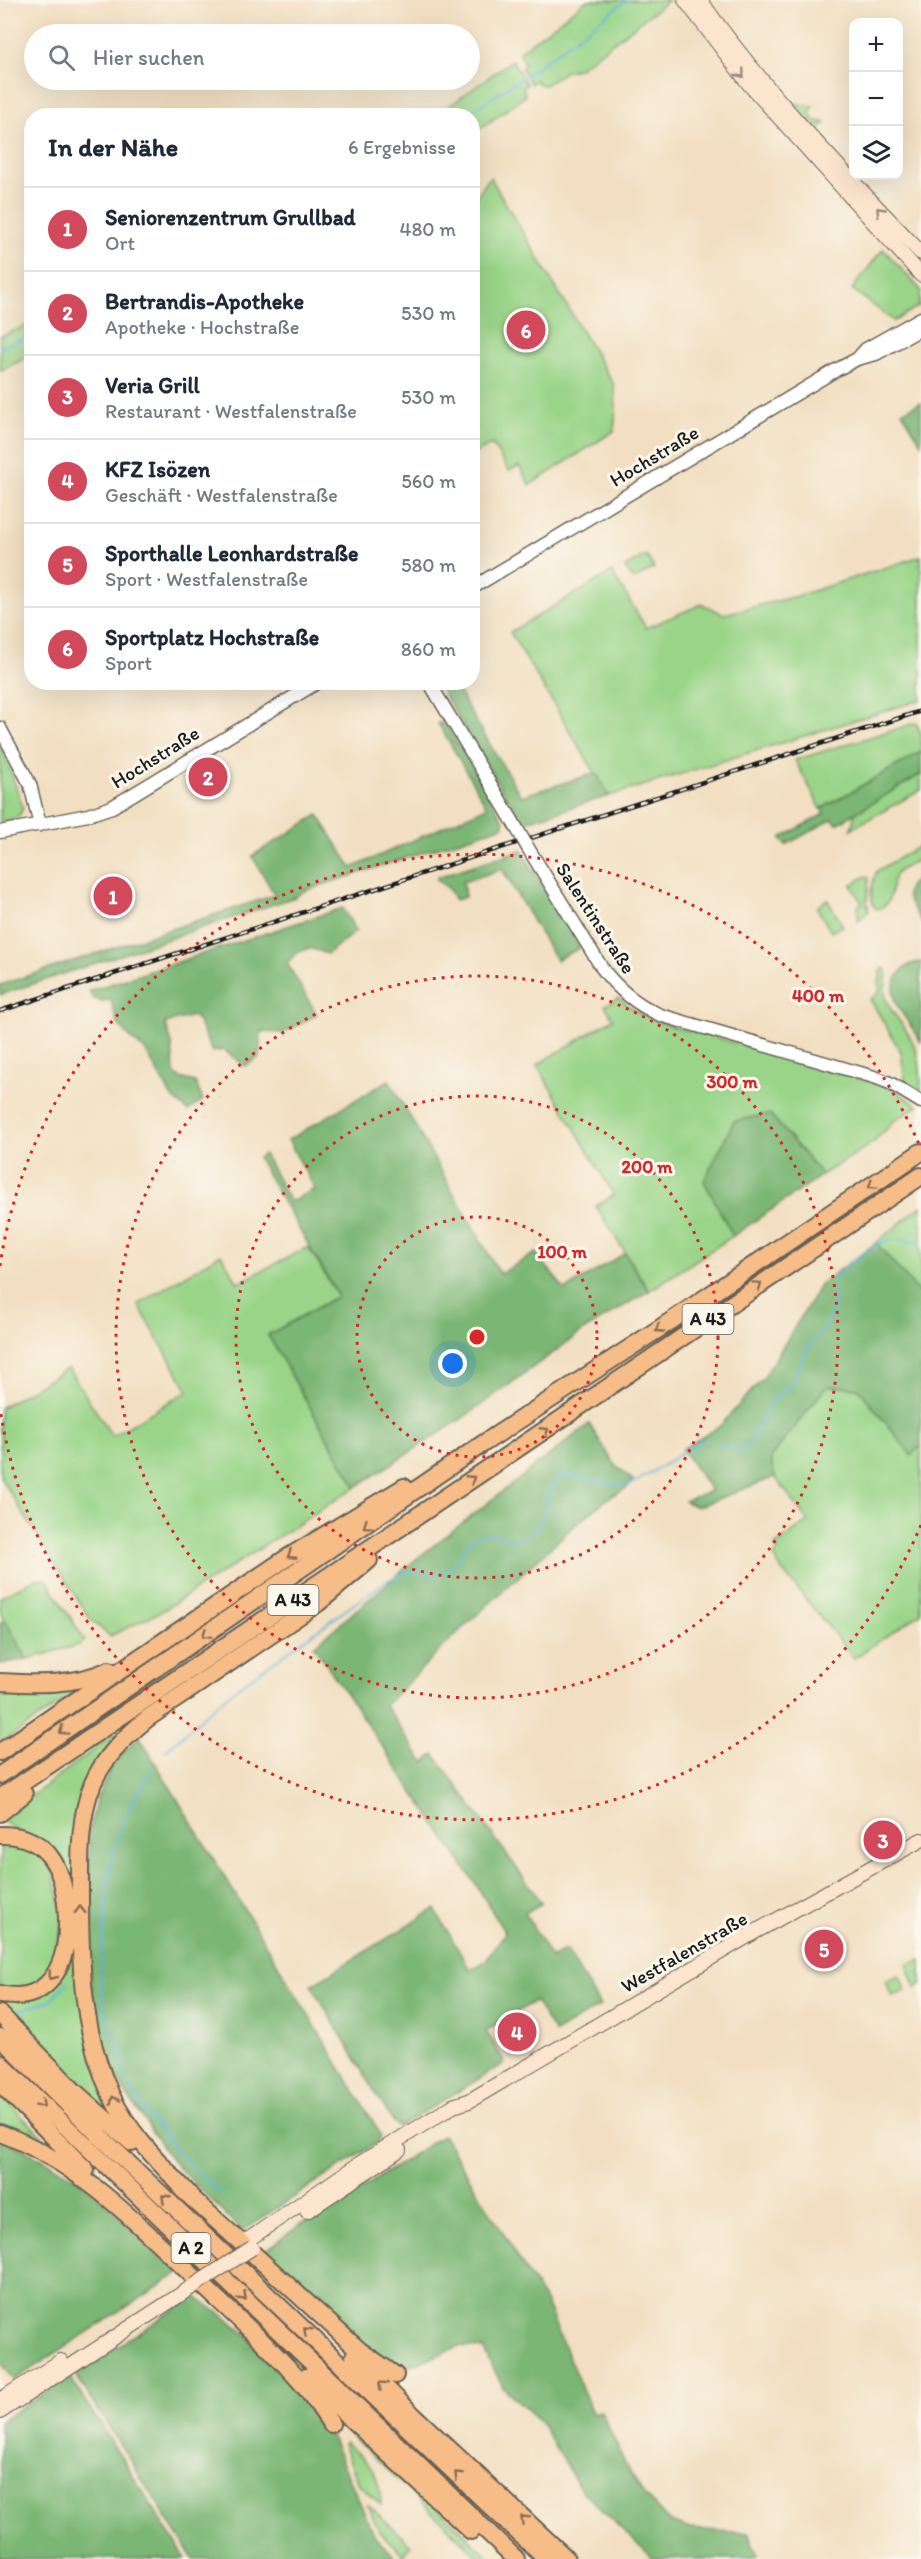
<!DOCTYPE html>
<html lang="de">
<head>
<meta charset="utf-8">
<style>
  :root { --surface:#fff; --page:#f2f2f3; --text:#1f2937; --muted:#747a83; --line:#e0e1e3; --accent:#d1495b }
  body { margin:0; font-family:Itim,sans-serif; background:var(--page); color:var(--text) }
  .controls { position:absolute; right:18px; top:18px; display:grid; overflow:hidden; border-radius:12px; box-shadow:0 6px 24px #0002 }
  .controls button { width:54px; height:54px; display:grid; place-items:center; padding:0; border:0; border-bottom:2px solid var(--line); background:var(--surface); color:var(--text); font:30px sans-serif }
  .you { position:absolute; left:453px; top:1364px; width:21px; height:21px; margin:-15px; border:4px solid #fff; border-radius:50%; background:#1a73e8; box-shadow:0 0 0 9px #1a73e833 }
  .badge { display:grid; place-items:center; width:39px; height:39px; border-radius:50%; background:var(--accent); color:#fff; font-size:20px; font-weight:700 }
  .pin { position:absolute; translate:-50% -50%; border:3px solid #fff; box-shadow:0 2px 6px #0006 }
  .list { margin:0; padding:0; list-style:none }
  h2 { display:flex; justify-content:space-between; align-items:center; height:78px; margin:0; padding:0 24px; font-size:26px }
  h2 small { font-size:20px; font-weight:400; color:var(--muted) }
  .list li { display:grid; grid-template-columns:39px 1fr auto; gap:18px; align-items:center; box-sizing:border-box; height:84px; padding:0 24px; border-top:2px solid var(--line) }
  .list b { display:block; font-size:22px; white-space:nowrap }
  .list p { margin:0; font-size:20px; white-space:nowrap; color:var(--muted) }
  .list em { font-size:20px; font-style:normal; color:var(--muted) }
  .icon { flex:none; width:33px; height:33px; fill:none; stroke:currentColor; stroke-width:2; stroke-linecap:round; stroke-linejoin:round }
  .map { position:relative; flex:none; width:921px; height:2559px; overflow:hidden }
  .search { position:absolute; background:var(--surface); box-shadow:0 6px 24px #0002; left:24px; top:24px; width:456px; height:66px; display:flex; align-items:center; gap:15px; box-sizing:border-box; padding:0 21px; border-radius:33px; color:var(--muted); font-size:22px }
  .panel { position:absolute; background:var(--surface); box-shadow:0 6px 24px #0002; left:24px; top:108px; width:456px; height:582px; border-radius:24px }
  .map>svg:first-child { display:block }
  .green { fill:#99d488; stroke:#5a7852; stroke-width:1.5 }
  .forest { fill:#7ab674; stroke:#4b6948; stroke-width:1.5 }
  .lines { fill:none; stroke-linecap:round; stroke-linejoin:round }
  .stream { stroke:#5ab2d7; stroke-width:2 }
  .tertiary-casing { stroke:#676056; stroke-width:15 }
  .secondary-casing { stroke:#676056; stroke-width:16 }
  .motorway-casing { stroke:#676056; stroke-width:20 }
  .tertiary { stroke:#fff; stroke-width:12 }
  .secondary { stroke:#fce5cf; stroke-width:14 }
  .motorway { stroke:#f7bd88; stroke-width:16 }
  .rail-casing { stroke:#1c1c1c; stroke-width:4.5 }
  .rail { stroke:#fbf7ec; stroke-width:2; stroke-dasharray:7; stroke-linecap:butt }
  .tertiary-bridge-casing { stroke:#676056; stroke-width:15; stroke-linecap:butt }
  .secondary-bridge-casing { stroke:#676056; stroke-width:16; stroke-linecap:butt }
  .tertiary-bridge { stroke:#fff; stroke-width:12 }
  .secondary-bridge { stroke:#fce5cf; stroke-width:14 }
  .oneway { stroke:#978b7e }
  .oneway2 { stroke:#8a6c52 }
  .ring { fill:none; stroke:#d62828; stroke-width:3; stroke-dasharray:3 6 }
  .labels { text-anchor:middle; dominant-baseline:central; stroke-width:6; stroke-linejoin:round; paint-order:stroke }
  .shield { fill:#fbf7ec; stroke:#5f5e5a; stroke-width:1.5 }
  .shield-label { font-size:18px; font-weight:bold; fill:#1c1c1c }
  .street-label { font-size:20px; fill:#1c1c1c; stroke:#fbf7ec }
  .centre { fill:#d62828; stroke:#fbf7ec; stroke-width:3 }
  .ring-label { font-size:18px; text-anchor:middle; font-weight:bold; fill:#d62828; stroke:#fbf7ec; stroke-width:6; stroke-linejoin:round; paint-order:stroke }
</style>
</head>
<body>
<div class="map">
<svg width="921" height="2559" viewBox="0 0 921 2559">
  <rect width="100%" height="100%" fill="#fbf7ec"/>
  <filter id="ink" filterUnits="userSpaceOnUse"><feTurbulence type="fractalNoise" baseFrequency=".0167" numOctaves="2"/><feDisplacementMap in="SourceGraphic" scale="12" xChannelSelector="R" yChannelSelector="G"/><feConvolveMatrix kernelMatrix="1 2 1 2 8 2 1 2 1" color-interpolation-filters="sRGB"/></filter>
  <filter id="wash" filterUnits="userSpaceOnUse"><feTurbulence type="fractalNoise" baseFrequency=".008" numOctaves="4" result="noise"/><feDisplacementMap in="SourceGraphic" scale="24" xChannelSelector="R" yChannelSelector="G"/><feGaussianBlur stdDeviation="1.35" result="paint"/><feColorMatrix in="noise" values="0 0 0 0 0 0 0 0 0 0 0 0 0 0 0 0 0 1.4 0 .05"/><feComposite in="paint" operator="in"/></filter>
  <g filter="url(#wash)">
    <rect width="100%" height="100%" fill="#f2dfc1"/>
    <path class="green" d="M587 0H669L578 69 566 71 545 85 539 84 536 80 531 84 521 67 525 64 519 52Z
      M512 60 527 85 523 87 525 96 473 134 472 116 437 115Z
      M794 103 813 106 810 113 813 120 826 123 817 130Z
      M490 177 614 385 616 408 614 431 530 485 519 466 509 471 492 444 473 455V202Z
      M883 249 921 290 919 306 894 321 852 289Z
      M31 324V355L0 371V336Z
      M646 555 654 568 633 580 625 567Z
      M921 556V700L609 796 510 632 612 572 646 628 702 604 724 614 797 596Z
      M916 723 921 733V752L821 809 795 760Z
      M2 747 23 807C20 820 12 820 0 822V748Z
      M921 774V790L851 829 855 813Z
      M921 845V858C913 863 902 867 896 874 887 888 897 904 876 909 868 899 872 882 877 871Z
      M866 876 869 878 867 902 869 911 858 921V906L862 903 851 885Z
      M827 899 843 926 831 932 817 908Z
      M884 968C890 977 883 985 885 995 888 1010 900 1019 907 1032 920 1052 921 1068 921 1091L905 1081 901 1052 870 999 879 993 880 971Z
      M619 998C649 1026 691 1030 729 1041 783 1057 838 1073 892 1088L918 1106 894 1121 874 1142 822 1175 770 1114 704 1181 733 1236 649 1291 596 1206 614 1195 537 1065 613 1019 605 1005Z
      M921 1206V1295L876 1243Z
      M308 1247 338 1296 268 1335 356 1487 162 1611 110 1636 91 1620 0 1477V1408L68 1368 112 1436 188 1391 138 1304 221 1254 238 1283Z
      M827 1386 858 1388 911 1454 921 1446V1613L854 1658 781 1569 774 1556 778 1550 775 1546 808 1521 775 1477 770 1458Z
      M37 1578 47 1580 85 1641 78 1645 27 1659 0 1611V1597Z
      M75 1687 81 1689 0 1744V1688Z
      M116 1733 118 1736 92 1771 75 1971 126 2131 0 2004V1998L48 1988 70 1887 17 1831 1 1819Z
      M0 1839 23 1843 50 1862 64 1917 52 1972 27 1990 0 1988Z
      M921 1959V1985L916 1987 907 1965Z
      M899 1975 906 1991 892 1996 886 1981Z
      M0 2095 51 2145 29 2133 0 2126Z
      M327 2404 491 2559H481L334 2419Z
      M345 2442C370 2466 379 2468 381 2505L359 2484 343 2444Z
      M367 2504 411 2545 403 2555 379 2531Z"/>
    <path class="forest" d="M921 402V443L902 412Z
      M437 683H453L521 796 596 773 609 796 524 822 519 818Z
      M438 723H445L504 821V826L304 891 295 897 0 995V985L275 895 252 856 318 815 352 868 487 807Z
      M921 752V774L837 824 832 819 786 845 781 838 824 814 821 809Z
      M521 850 580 948 556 960 502 869 463 882 465 897 455 900 448 888 438 881 437 877Z
      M921 877V921C910 902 896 891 921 877Z
      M343 908 356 931 327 954 310 948 296 953 287 963 317 1015 283 1033 261 1032 259 1057 245 1066 224 1050 212 1052 198 1021 193 1016 165 1023 172 1044 174 1073 180 1078 195 1082 203 1100 188 1111 171 1096 145 1050 132 1040 117 1023 111 1000 100 1001 93 998 89 991Z
      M921 962V1043C912 1021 882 1001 898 976 903 967 910 963 921 962Z
      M389 1080 500 1274 536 1253 565 1290 625 1253 649 1291 586 1329 463 1418 356 1487 268 1335 338 1296 258 1158 264 1154 290 1202 315 1189 288 1140Z
      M770 1114 822 1175 733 1236 704 1181 734 1121Z
      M876 1243 921 1295V1446L911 1455 858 1388 827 1386 770 1458 775 1477 697 1507 684 1501 711 1491 682 1449 719 1427 765 1376 821 1284Z
      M589 1424 615 1465 633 1480 626 1489 611 1496 574 1526 457 1633 385 1706 424 1763 434 1754 542 1903 525 1913 551 1958 566 1949 600 2006 555 2033 535 2001 486 2031 505 2063 399 2127 393 2122 311 1985 435 1909 470 1970 485 1961 505 1933 477 1886 314 1646 415 1560Z
      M5 1620 27 1659 0 1664V1623Z
      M139 1736 377 2128 380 2136 378 2142 242 2231 172 2161 125 2092 104 2052 96 2023 89 1964V1834L96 1800 113 1764Z
      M443 2135 546 2303 592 2413 601 2411 628 2470 645 2496 670 2522 690 2529 748 2533 758 2555 751 2559H653L581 2490 539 2420 503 2387 483 2349 460 2346 398 2371 383 2362 262 2253 301 2224 320 2216Z
      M0 2137 76 2177 181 2272 14 2380 0 2360Z
      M195 2296 231 2321 286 2371 323 2419 375 2537 393 2555V2558L193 2559 75 2374Z
      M70 2377 186 2559H0V2421Z"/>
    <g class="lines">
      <path class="stream" d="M464 116 526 75 627 0
        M0 348 32 335
        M834 1283 833 1277C861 1258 887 1224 921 1246
        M716 1443 738 1451 744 1450 750 1445 768 1405 791 1384 807 1349 829 1322 834 1306V1291
        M165 1751 227 1695 385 1582C395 1577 403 1572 415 1572 426 1572 437 1577 447 1571 463 1561 462 1537 486 1534 502 1532 514 1546 530 1534 548 1521 544 1492 559 1477 574 1472 611 1487 628 1485 638 1483 691 1447 704 1439L706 1440
        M152 1768 125 1816 110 1864 100 1976 105 2013 113 2035 120 2046 123 2071 142 2108 182 2157 223 2195
        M13 2015 18 2011 49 2001 68 1982"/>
    </g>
  </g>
  <g filter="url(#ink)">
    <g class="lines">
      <g class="tertiary-casing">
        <path id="tertiary" d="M858 358 866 349 921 318
          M472 588 836 370 857 359 876 354 921 329
          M429 682 512 820
          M0 728 30 784 40 825
          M0 832 88 815 112 807 318 682
          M528 848 602 968C618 990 636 1004 660 1015L874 1077 890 1083 921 1102"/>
      </g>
      <g class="secondary-casing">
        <path id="secondary" d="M685 0 749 84 921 275
          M700 0C765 92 843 172 921 253
          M307 2211 399 2150
          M246 2241 359 2164 453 2106 469 2101 753 1933 921 1840
          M0 2400 61 2361
          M0 2412 195 2285"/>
      </g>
      <g class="motorway-casing">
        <path id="motorway" d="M0 1682C37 1684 74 1686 109 1670
          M0 1752 285 1559 404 1487
          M0 1775 484 1443 674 1319 921 1152
          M0 1798 921 1176
          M0 1813 24 1794
          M0 1835C52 1834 66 1875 67 1920 68 1961 51 2006 0 1994
          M0 2014 75 2092 132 2143
          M0 2037 106 2142 546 2559
          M0 2063 516 2559
          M0 2083 86 2170
          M0 2133C80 2163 136 2222 197 2280 231 2312 274 2350 304 2386 314 2398 322 2411 331 2424
          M182 2189 359 2350 395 2375
          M189 2194C160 2163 130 2135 111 2095 81 2030 80 1961 80 1891 80 1855 79 1817 93 1783 104 1757 126 1736 148 1718L318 1603 369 1560
          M354 2356 412 2414 567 2559
          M306 2377 471 2531"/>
      </g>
      <use href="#tertiary" class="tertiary"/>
      <use href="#secondary" class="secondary"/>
      <use href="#motorway" class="motorway"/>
      <g class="rail-casing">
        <path id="rail" d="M0 1011 921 711"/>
      </g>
      <use href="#rail" class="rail"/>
      <g class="tertiary-bridge-casing">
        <path id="tertiary-bridge" d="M512 820 528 848"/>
      </g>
      <g class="secondary-bridge-casing">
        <path id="secondary-bridge" d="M195 2285 252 2248"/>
      </g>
      <use href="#tertiary-bridge" class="tertiary-bridge"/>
      <use href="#secondary-bridge" class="secondary-bridge"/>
    </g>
    <defs><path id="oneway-chevron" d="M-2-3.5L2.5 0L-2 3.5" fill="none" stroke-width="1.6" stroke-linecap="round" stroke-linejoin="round" transform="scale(1.5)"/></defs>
    <g class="oneway">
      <use href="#oneway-chevron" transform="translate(741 74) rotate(52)"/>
      <use href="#oneway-chevron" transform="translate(880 211) rotate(-134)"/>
    </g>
    <g class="oneway2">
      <use href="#oneway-chevron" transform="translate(872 1185) rotate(146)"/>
      <use href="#oneway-chevron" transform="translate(758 1285) rotate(-34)"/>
      <use href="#oneway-chevron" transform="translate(659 1329) rotate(147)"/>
      <use href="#oneway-chevron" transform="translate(545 1431) rotate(-33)"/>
      <use href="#oneway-chevron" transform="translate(471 1479) rotate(-33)"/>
      <use href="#oneway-chevron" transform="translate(367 1525) rotate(145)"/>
      <use href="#oneway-chevron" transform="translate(291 1555) rotate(147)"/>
      <use href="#oneway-chevron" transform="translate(206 1634) rotate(146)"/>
      <use href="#oneway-chevron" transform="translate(63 1731) rotate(145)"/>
      <use href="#oneway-chevron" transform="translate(80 1910) rotate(-90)"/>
      <use href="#oneway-chevron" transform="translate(52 1976) rotate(129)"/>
      <use href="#oneway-chevron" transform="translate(114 2100) rotate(-116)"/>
      <use href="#oneway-chevron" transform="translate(41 2104) rotate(45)"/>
      <use href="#oneway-chevron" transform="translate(165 2198) rotate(-137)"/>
      <use href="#oneway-chevron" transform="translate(243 2297) rotate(43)"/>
      <use href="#oneway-chevron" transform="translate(307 2331) rotate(-137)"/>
      <use href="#oneway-chevron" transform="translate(382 2385) rotate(-136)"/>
      <use href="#oneway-chevron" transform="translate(458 2475) rotate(-136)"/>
      <use href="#oneway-chevron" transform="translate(524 2519) rotate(-137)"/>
    </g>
  </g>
  <g class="ring">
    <circle cx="477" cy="1337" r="120"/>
    <circle cx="477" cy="1337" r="241"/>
    <circle cx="477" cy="1337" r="361"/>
    <path d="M921 1525A482 482 0 0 1 0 1408M0 1266A482 482 0 0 1 921 1149"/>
  </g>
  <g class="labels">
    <g class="shield">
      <rect x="682.5" y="1304" width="51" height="30" rx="4.5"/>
      <rect x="267.5" y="1585" width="51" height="30" rx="4.5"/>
      <rect x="171.5" y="2233" width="39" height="30" rx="4.5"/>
    </g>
    <g class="shield-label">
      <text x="708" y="1319">A 43</text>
      <text x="293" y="1600">A 43</text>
      <text x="191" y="2248">A 2</text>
    </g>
    <g class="street-label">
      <text transform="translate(654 456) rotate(-31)">Hochstraße</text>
      <text transform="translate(155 757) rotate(-32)">Hochstraße</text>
      <text transform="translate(596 918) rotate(57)">Salentinstraße</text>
      <text transform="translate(684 1952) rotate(-30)">Westfalenstraße</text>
    </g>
  </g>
  <circle cx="477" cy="1337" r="9" class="centre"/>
  <g class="ring-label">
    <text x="818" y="1002">400 m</text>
    <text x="732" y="1088">300 m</text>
    <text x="647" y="1173">200 m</text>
    <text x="562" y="1258">100 m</text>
  </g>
</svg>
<div class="controls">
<button>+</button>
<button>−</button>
<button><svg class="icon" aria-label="layers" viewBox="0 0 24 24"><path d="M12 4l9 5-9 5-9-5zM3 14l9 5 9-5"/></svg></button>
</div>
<div class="you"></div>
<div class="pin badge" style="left:113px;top:896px">1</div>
<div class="pin badge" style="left:208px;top:777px">2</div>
<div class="pin badge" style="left:883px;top:1840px">3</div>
<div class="pin badge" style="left:517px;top:2032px">4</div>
<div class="pin badge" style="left:824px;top:1949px">5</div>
<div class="pin badge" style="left:526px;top:330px">6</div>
<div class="search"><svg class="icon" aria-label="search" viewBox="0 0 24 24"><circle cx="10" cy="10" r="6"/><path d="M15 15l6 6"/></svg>Hier suchen</div>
<section class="panel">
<h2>In der Nähe<small>6 Ergebnisse</small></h2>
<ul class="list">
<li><span class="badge">1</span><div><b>Seniorenzentrum Grullbad</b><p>Ort</p></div><em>480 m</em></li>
<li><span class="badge">2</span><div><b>Bertrandis-Apotheke</b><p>Apotheke · Hochstraße</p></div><em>530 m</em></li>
<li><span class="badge">3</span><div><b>Veria Grill</b><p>Restaurant · Westfalenstraße</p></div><em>530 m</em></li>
<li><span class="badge">4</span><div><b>KFZ Isözen</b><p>Geschäft · Westfalenstraße</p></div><em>560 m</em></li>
<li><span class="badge">5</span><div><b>Sporthalle Leonhardstraße</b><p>Sport · Westfalenstraße</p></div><em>580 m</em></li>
<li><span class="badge">6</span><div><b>Sportplatz Hochstraße</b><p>Sport</p></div><em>860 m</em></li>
</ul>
</section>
</div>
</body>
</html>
